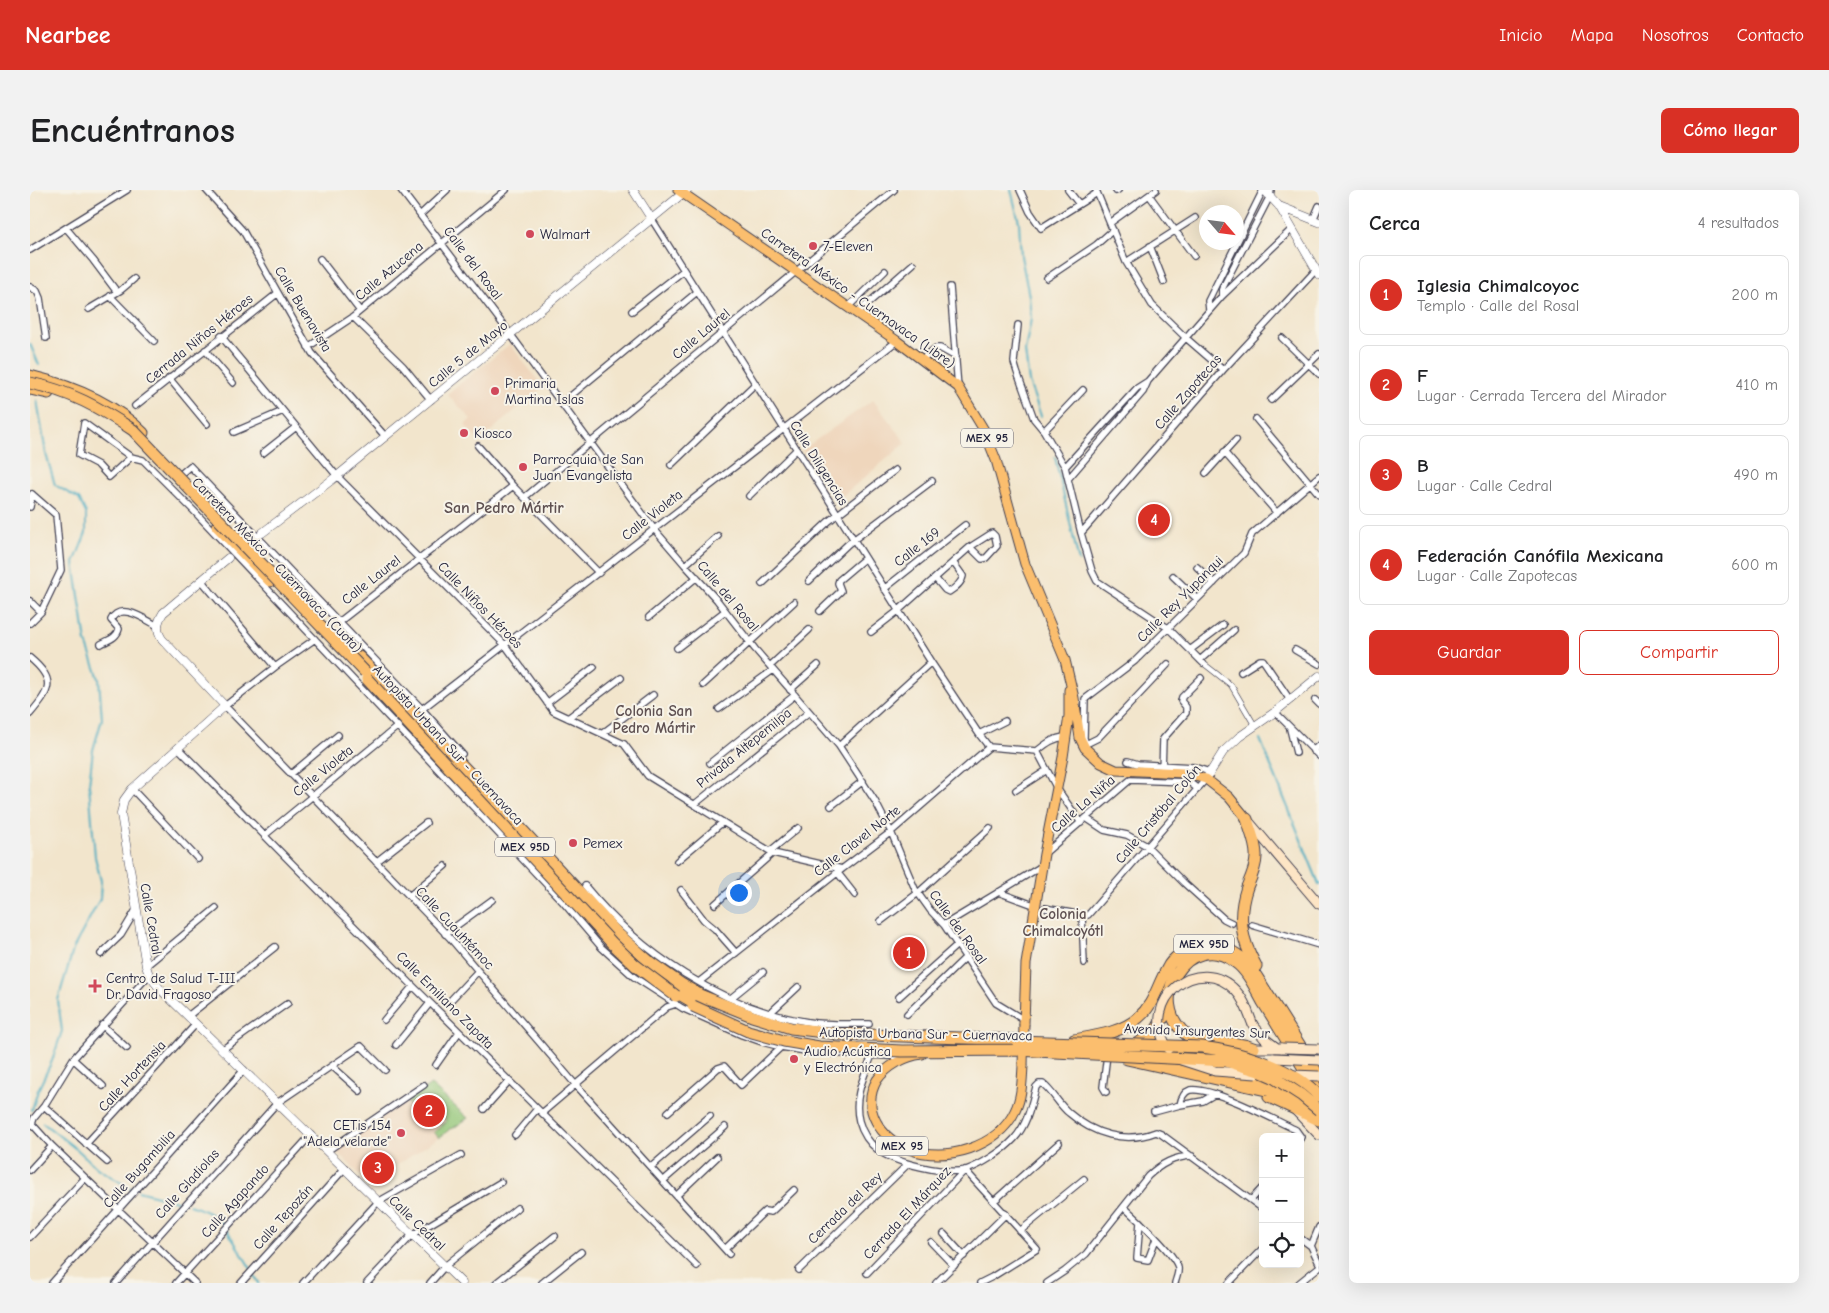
<!DOCTYPE html>
<html lang="es">
<head>
<meta charset="utf-8">
<style>
  :root { --surface:#fff; --page:#f2f2f2; --text:#202124; --muted:#757577; --line:#e0e0e0; --accent:#d93025 }
  body { margin:0; font-family:"Comic Neue",sans-serif; background:var(--page); color:var(--text) }
  .controls { position:absolute; right:15px; bottom:15px; display:grid; overflow:hidden; border-radius:8px; box-shadow:0 5px 20px #0002 }
  .controls button { width:45px; height:45px; display:grid; place-items:center; padding:0; border:0; border-bottom:1px solid var(--line); background:var(--surface); color:var(--text); font:25px sans-serif }
  .compass { position:absolute; left:1169px; top:15px; width:45px; height:45px; border-radius:50%; background:var(--surface); box-shadow:0 5px 20px #0002; rotate:118deg }
  .you { position:absolute; left:708px; top:702px; width:18px; height:18px; margin:-12px; border:4px solid #fff; border-radius:50%; background:#1a73e8; box-shadow:0 0 0 8px #1a73e833 }
  .badge { display:grid; place-items:center; width:32px; height:32px; border-radius:50%; background:var(--accent); color:#fff; font-size:16px; font-weight:700 }
  .pin { position:absolute; translate:-50% -50%; border:2px solid #fff; box-shadow:0 1px 5px #0006 }
  .list { margin:0; padding:0; list-style:none }
  h2 { display:flex; justify-content:space-between; align-items:center; height:65px; margin:0; padding:0 20px; font-size:21px }
  h2 small { font-size:16px; font-weight:400; color:var(--muted) }
  .list li { display:grid; grid-template-columns:32px 1fr auto; gap:15px; align-items:center; box-sizing:border-box; height:80px; margin:0 10px 10px; padding:0 10px; border:1px solid var(--line); border-radius:8px }
  .list b { display:block; font-size:19px; white-space:nowrap }
  .list p { margin:0; font-size:16px; white-space:nowrap; color:var(--muted) }
  .list em { font-size:16px; font-style:normal; color:var(--muted) }
  .actions { display:flex; gap:10px; padding:15px 20px }
  .actions a { flex:1; padding:11px 0; border:1px solid var(--accent); border-radius:8px; text-align:center; font-size:18px; color:var(--accent) }
  .actions .main { background:var(--accent); color:#fff }
  .icon { flex:none; width:28px; height:28px; fill:none; stroke:currentColor; stroke-width:2; stroke-linecap:round; stroke-linejoin:round }
  .map { position:relative; flex:none; width:1289px; height:1093px; overflow:hidden; border-radius:8px }
  header { display:flex; align-items:center; gap:30px; box-sizing:border-box; height:70px; padding:0 25px; background:var(--accent); color:#fff }
  header strong { font-size:24px }
  nav { display:flex; gap:28px; margin-inline-start:auto; font-size:18px }
  .intro { display:flex; align-items:center; justify-content:space-between; box-sizing:border-box; height:120px; padding:0 30px }
  h1 { margin:0; font-size:35px }
  .button { padding:12px 22px; border-radius:8px; background:var(--accent); color:#fff; font-size:18px; font-weight:700 }
  main { display:flex; gap:30px; padding:0 30px }
  aside { flex:1; background:var(--surface); border-radius:8px; box-shadow:0 5px 20px #0002 }
  .map>svg:first-child { display:block }
  .built { fill:#efd6bc }
  .green { fill:#92c677; stroke:#5a7459 }
  .lines { fill:none; stroke-linecap:round; stroke-linejoin:round }
  .stream { stroke:#42abc1; stroke-width:2 }
  .tertiary-tunnel { stroke:#c8beaf; stroke-width:8; stroke-dasharray:8 4; stroke-linecap:butt }
  .pedestrian-casing { stroke:#413f51; stroke-width:6 }
  .minor-casing { stroke:#413f51; stroke-width:8 }
  .tertiary-casing { stroke:#413f51; stroke-width:9 }
  .secondary-casing { stroke:#413f51; stroke-width:11 }
  .primary-casing { stroke:#413f51; stroke-width:11 }
  .motorway-casing { stroke:#413f51; stroke-width:13 }
  .pedestrian { stroke:#fff; stroke-width:4.5 }
  .minor { stroke:#fff; stroke-width:5.5 }
  .tertiary { stroke:#fff; stroke-width:8 }
  .secondary { stroke:#fde5c5; stroke-width:9 }
  .primary { stroke:#fbbe6e; stroke-width:9 }
  .motorway { stroke:#fbbe6e; stroke-width:11 }
  .secondary-bridge-casing { stroke:#413f51; stroke-width:11; stroke-linecap:butt }
  .primary-bridge-casing { stroke:#413f51; stroke-width:11; stroke-linecap:butt }
  .motorway-bridge-casing { stroke:#413f51; stroke-width:13; stroke-linecap:butt }
  .secondary-bridge { stroke:#fde5c5; stroke-width:9 }
  .primary-bridge { stroke:#fbbe6e; stroke-width:9 }
  .motorway-bridge { stroke:#fbbe6e; stroke-width:11 }
  .poi-dot { fill:#d1495b; stroke:#f7f3e8; stroke-width:2 }
  .labels { text-anchor:middle; dominant-baseline:central; stroke-width:4; stroke-linejoin:round; paint-order:stroke }
  .shield { fill:#f7f3e8; stroke:#62616f; stroke-width:1 }
  .shield-label { font-size:12px; font-weight:bold; fill:#22223b }
  .poi-label { font-size:14px; fill:#22223b; stroke:#f7f3e8; text-anchor:start }
  .street-label { font-size:14px; fill:#22223b; stroke:#f7f3e8 }
  .neighbourhood-label { font-size:15px; font-weight:bold; fill:#5f5152; stroke:#f7f3e8 }
  .quarter-label { font-size:16px; font-weight:bold; fill:#5f5152; stroke:#f7f3e8 }
</style>
</head>
<body>
<header>
<strong>Nearbee</strong>
<nav><a>Inicio</a><a>Mapa</a><a>Nosotros</a><a>Contacto</a></nav>
</header>
<div class="intro"><h1>Encuéntranos</h1><a class="button">Cómo llegar</a></div>
<main>
<div class="map">
<svg width="1289" height="1093" viewBox="0 0 1289 1093">
  <rect width="100%" height="100%" fill="#f7f3e8"/>
  <filter id="ink" filterUnits="userSpaceOnUse"><feTurbulence type="fractalNoise" baseFrequency=".02" numOctaves="2"/><feDisplacementMap in="SourceGraphic" scale="10" xChannelSelector="R" yChannelSelector="G"/><feConvolveMatrix kernelMatrix="1 2 1 2 8 2 1 2 1" color-interpolation-filters="sRGB"/></filter>
  <filter id="wash" filterUnits="userSpaceOnUse"><feTurbulence type="fractalNoise" baseFrequency=".0096" numOctaves="4" result="noise"/><feDisplacementMap in="SourceGraphic" scale="20" xChannelSelector="R" yChannelSelector="G"/><feGaussianBlur stdDeviation="1.12" result="paint"/><feColorMatrix in="noise" values="0 0 0 0 0 0 0 0 0 0 0 0 0 0 0 0 0 1.4 0 .05"/><feComposite in="paint" operator="in"/></filter>
  <g filter="url(#wash)">
    <rect width="100%" height="100%" fill="#f2e5cc"/>
    <path class="built" d="M480 154 513 197 449 251 435 235 441 229 417 204Z
      M843 210 876 253 806 311 772 260Z
      M401 895 438 928 339 994 303 958Z"/>
    <path class="green" d="M401 895 438 928 422 939 421 938 409 948 404 942 416 932 415 929 397 909 384 920 376 911Z"/>
    <g class="lines">
      <path class="stream" d="M981 0 989 32 991 66 999 106 1001 129 995 161 999 192 1011 226
        M0 154 9 175
        M1025 267 1049 372
        M1230 549 1289 694
        M2 920 8 900 22 871 32 841 28 810 44 757 70 709 71 691 65 667 59 594 63 560 72 529 69 489 56 452 44 373 56 343V323L49 309 25 295 16 264 7 210
        M13 933 50 962 67 978 103 1000
        M108 1001 154 1013
        M159 1015C171 1018 187 1026 194 1036
        M197 1040 221 1079
        M223 1083 229 1093"/>
    </g>
  </g>
  <g filter="url(#ink)">
    <g class="lines">
      <path class="tertiary-tunnel" d="M198 368 232 343"/>
      <g class="pedestrian-casing">
        <path id="pedestrian" d="M1173 473 1201 495 1225 536"/>
      </g>
      <g class="minor-casing">
        <path id="minor" d="M176 0 213 41 282 163 355 246
          M371 0 481 145 624 339 655 375 687 410 725 459 809 556 845 611 861 642 885 699 900 720 914 735 966 813 994 830
          M990 0 1000 22 1011 38 1067 3
          M1038 0 1049 14
          M1066 0 1096 72 1122 115 1156 148 1193 180
          M1086 1 1088 0
          M1119 5 1164 66
          M390 25 417 0
          M621 28 901 472 949 544 959 557
          M1283 30 1289 16
          M1080 33 1126 0
          M36 38 63 70 87 102
          M1120 56 1134 92
          M0 60 97 0
          M290 69 330 121
          M1096 72 1165 28
          M1017 88 1066 55 1083 40
          M0 97 7 101 10 108 16 148
          M920 97 928 197
          M80 106 124 151
          M1192 106V99L1240 6 1241 0
          M818 117 855 81
          M59 119 91 100 104 89
          M1179 120 1178 111 1233 0
          M602 121 653 81
          M827 123 883 74
          M323 127 373 176 401 210
          M988 135 984 172 987 182 1004 229 1014 241 1035 277 1051 343 1062 381 1067 391 1138 438 1173 473
          M191 146 307 286 475 455 523 521 594 554 618 586 743 663 812 679
          M1252 148 1289 184
          M278 157 323 127 476 0
          M175 160 203 193
          M892 169 906 158H910L926 167
          M139 188 177 234
          M1241 210 1289 164
          M532 213 667 102
          M105 216 248 103
          M1226 229 1289 304
          M1014 241 1053 200
          M204 242 253 221
          M448 256 483 296 569 383
          M1194 262 1247 323
          M233 263 266 237
          M101 267 79 287 68 275 49 265 54 233 101 267 113 270 164 321 532 711 571 757 604 787 652 818 712 845 732 852 751 857 788 863 820 864
          M641 275 725 194
          M1035 277 1107 198 1118 191 1192 106 1262 39
          M152 283 160 276 392 519 432 564
          M1176 283 1206 250
          M1038 289 1113 202 1118 191
          M719 306 766 260
          M495 307 864 0
          M0 317 2 304
          M1051 343 1193 180 1286 80
          M655 375 688 346
          M1167 377 1184 393
          M1143 386 1167 409
          M905 388 915 400 919 402C925 398 932 393 933 386L923 372
          M171 390 245 477
          M779 391 818 354 902 291
          M732 394 799 331 865 280
          M854 399 935 335
          M0 411 11 422
          M790 421 811 401 808 393 809 390 835 368
          M619 427 667 387
          M309 432 483 296
          M0 433 11 422 31 380 26 325 2 304
          M841 442 868 421 940 357 962 343 965 346 967 356 956 368 952 369 940 357
          M285 449 245 477 195 516 419 747 545 894 699 1064
          M71 454C78 450 87 448 89 439L81 430C90 411 116 430 128 436
          M647 458 695 421
          M1160 460 1193 435
          M1265 460 1289 474
          M0 468C27 491 20 500 0 524
          M1170 470 1204 440
          M740 476 779 440
          M1211 482 1230 470H1233L1260 510
          M673 495 764 412
          M760 500 788 475
          M1285 510 1289 514
          M517 513 564 477
          M392 519 867 151
          M689 519 743 480
          M1245 522 1289 566
          M538 528 591 488
          M1260 539 1266 563
          M573 543 623 505
          M949 544 975 531
          M1056 554 1054 548 1055 509 1105 471 1214 363 1222 344 1289 286
          M1056 554 1068 548 1138 474
          M809 556 901 472
          M149 559 383 796 667 1076
          M1007 561 1026 597 1051 633
          M1283 561 1289 555
          M1098 571 1108 574 1164 577 1180 582
          M680 573 765 505
          M1132 582 1133 549 1156 523V517L1151 511 1152 507 1171 488
          M261 584 308 545
          M102 599 168 669
          M986 600 1017 580
          M665 614 779 522
          M801 616 833 591
          M1056 628 1074 640 1097 645 1117 656 1154 693 1194 729 1202 733
          M235 645 368 536
          M740 661 768 638
          M1015 663 1100 590 1159 592 1168 599
          M647 671 693 632
          M346 672 396 633
          M807 682 825 705
          M555 696C610 763 691 818 778 832 798 835 819 834 839 834
          M651 700 674 730 685 739 706 763
          M968 702 1001 714
          M379 706 415 676
          M685 714 743 663
          M1015 718 1052 725H1058L1176 589
          M1052 725 1054 773
          M851 731 888 703 960 638
          M914 735 1012 676
          M1222 735 1289 755
          M415 744 462 710
          M71 764 91 745 106 720
          M116 776 186 718
          M119 785 43 869 14 916 4 928 2 934 22 956 165 1093
          M669 792 812 679 861 642 959 557 1007 561C1017 553 1023 548 1036 547
          M869 807 928 754
          M701 808 733 782
          M418 813 448 781
          M740 823 768 797
          M877 824 936 767
          M158 826 245 757
          M354 830 383 796
          M72 835 97 858
          M366 855 400 813
          M193 859 258 813
          M839 865 875 867
          M842 865C834 887 823 907 829 931 832 942 839 953 848 960 865 973 915 985 936 980 951 975 973 961 984 949 997 935 1001 916 1006 897L1009 894H1013C1023 902 1029 915 1039 923 1063 944 1095 954 1126 942L1131 944 1233 1019
          M43 869 73 896
          M406 875 429 842
          M302 876 330 901
          M1076 902 1073 897 1077 865
          M1150 915 1173 911 1185 904
          M14 916 77 972
          M454 919 479 891
          M638 922 688 878 694 876 711 895 751 857
          M1124 922 1150 915C1151 909 1154 902 1160 900 1181 896 1245 930 1266 940L1271 947 1270 949
          M512 923 637 817 646 814
          M485 945 507 919
          M56 954 166 834
          M297 961 394 895
          M621 977 680 926
          M0 980 22 956
          M633 991 695 937
          M647 1005 687 967
          M1221 1010 1233 997
          M964 1011 1029 953
          M1094 1017C1104 1026 1147 1066 1148 1078 1149 1082 1146 1089 1145 1093
          M1110 1032 1107 1068 1118 1070 1126 1049
          M990 1041 1054 989
          M914 1044 934 1066
          M0 1047 55 988
          M1270 1048 1281 1056 1289 1073
          M901 1052 924 1076
          M1281 1056 1289 1037
          M695 1059 735 1021 741 1022 764 1000
          M769 1080 878 974
          M837 1083 935 980 1007 1059 962 1087 950 1093
          M22 1093 214 880
          M86 1093 247 913 331 856 355 880
          M146 1093 281 945
          M211 1093 315 978
          M273 1093 348 1012 431 965
          M337 1093 382 1045 471 992
          M400 1093 415 1076 487 1018
          M466 1093 525 1046
          M512 1093 551 1062
          M906 1093 976 1024
          M1017 1093 1035 1081 1056 1064 1118 986C1132 973 1144 967 1162 966
          M1199 1093 1233 1058
          M1269 1093 1289 1077"/>
      </g>
      <g class="tertiary-casing">
        <path id="tertiary" d="M603 0 621 28
          M1234 0 1249 16 1289 85
          M1249 16 1289 32
          M232 343 307 286 657 0
          M198 368 133 423C127 433 126 439 132 449L195 516 102 599 94 610 91 624 116 776 119 785 130 799 432 1093
          M1176 589 1193 562 1209 547 1245 522 1289 486"/>
      </g>
      <g class="secondary-casing">
        <path id="secondary" d="M1220 633 1289 714
          M1223 835 1235 849 1247 858
          M1217 858H1252
          M1266 921 1289 945"/>
      </g>
      <g class="primary-casing">
        <path id="primary" d="M648 0 867 151 928 197 954 240 966 270 995 374 1035 470 1044 508 1050 548 1055 558 1071 573 1086 580 1153 583 1176 589 1199 607 1217 629
          M994 834 996 774 1014 664 1033 567 1039 526V500
          M892 864C875 866 857 876 847 890 830 919 851 949 879 959 916 973 968 957 985 921 992 907 992 891 993 876"/>
      </g>
      <g class="motorway-casing">
        <path id="motorway" d="M0 186C41 196 83 212 113 243
          M0 199 18 203
          M187 336 240 391
          M329 467 446 590 587 743 621 773 651 794 670 805 722 826 761 838 809 844 996 850
          M1217 629C1220 641 1227 655 1226 667 1226 677 1221 688 1217 697 1207 727 1211 749 1226 776
          M639 798 673 818
          M1044 850C1066 846 1091 843 1108 828 1124 815 1127 796 1137 779 1140 772 1146 767 1152 763 1175 746 1199 757 1218 773L1289 886
          M1108 853 1124 844 1133 828
          M1223 858C1202 848 1175 859 1157 845 1113 811 1159 737 1205 772 1218 781 1225 798 1233 812 1252 842 1270 873 1289 902
          M1097 869 1245 902 1266 910 1286 921
          M1211 889 1250 892
          M1239 907 1289 930"/>
      </g>
      <use href="#pedestrian" class="pedestrian"/>
      <use href="#minor" class="minor"/>
      <use href="#tertiary" class="tertiary"/>
      <use href="#secondary" class="secondary"/>
      <use href="#primary" class="primary"/>
      <use href="#motorway" class="motorway"/>
      <g class="secondary-bridge-casing">
        <path id="secondary-bridge" d="M1252 858 1289 859
          M1138 859C1107 809 1170 761 1206 801 1215 810 1218 823 1223 835
          M1244 868 1289 870
          M1151 870 1185 881 1226 884
          M1262 885 1289 886"/>
      </g>
      <g class="primary-bridge-casing">
        <path id="primary-bridge" d="M993 876 994 834"/>
      </g>
      <g class="motorway-bridge-casing">
        <path id="motorway-bridge" d="M0 193C40 201 70 218 103 240L335 482
          M337 489 582 753 605 775 646 806
          M663 816 718 841 754 851 789 857 872 861 987 860 1196 871 1229 881 1243 887 1271 905 1289 920
          M987 851 1172 857C1210 862 1262 877 1289 906"/>
      </g>
      <use href="#secondary-bridge" class="secondary-bridge"/>
      <use href="#primary-bridge" class="primary-bridge"/>
      <use href="#motorway-bridge" class="motorway-bridge"/>
    </g>
  </g>
  <g class="poi-dot">
    <circle cx="500" cy="44" r="5"/>
    <circle cx="783" cy="56" r="5"/>
    <circle cx="465" cy="201" r="5"/>
    <circle cx="434" cy="243" r="5"/>
    <circle cx="493" cy="277" r="5"/>
    <circle cx="543" cy="653" r="5"/>
    <path d="M62.5 788.5h5v5h5v5h-5v5h-5v-5h-5v-5h5z"/>
    <circle cx="764" cy="869" r="5"/>
    <circle cx="371" cy="943" r="5"/>
  </g>
  <g class="labels">
    <g class="shield">
      <rect x="931" y="238.5" width="52" height="19" rx="4"/>
      <rect x="465" y="647.5" width="60" height="19" rx="4"/>
      <rect x="1144" y="744.5" width="60" height="19" rx="4"/>
      <rect x="846" y="946.5" width="52" height="19" rx="4"/>
    </g>
    <g class="shield-label">
      <text x="957" y="248">MEX 95</text>
      <text x="495" y="657">MEX 95D</text>
      <text x="1174" y="754">MEX 95D</text>
      <text x="872" y="956">MEX 95</text>
    </g>
    <g class="poi-label">
      <text x="510" y="44">Walmart</text>
      <text x="793" y="56">7-Eleven</text>
      <text x="475" y="193">Primaria<tspan x="475" dy="16">Martina Islas</tspan></text>
      <text x="444" y="243">Kiosco</text>
      <text x="503" y="269">Parrocquia de San<tspan x="503" dy="16">Juan Evangelista</tspan></text>
      <text x="553" y="653">Pemex</text>
      <text x="76" y="788">Centro de Salud T-III<tspan x="76" dy="16">Dr. David Fragoso</tspan></text>
      <text x="774" y="861">Audio Acústica<tspan x="774" dy="16">y Electrónica</tspan></text>
      <text x="361" y="935" text-anchor="end">CETis 154<tspan x="361" dy="16">"Adela velarde"</tspan></text>
    </g>
    <g class="street-label">
      <text transform="translate(443 73) rotate(53)">Calle del Rosal</text>
      <text transform="translate(359 81) rotate(-40)">Calle Azucena</text>
      <text transform="translate(828 108) rotate(35)">Carretera México - Cuernavaca (Libre)</text>
      <text transform="translate(273 119) rotate(59)">Calle Buenavista</text>
      <text transform="translate(671 144) rotate(-40)">Calle Laurel</text>
      <text transform="translate(169 149) rotate(-39)">Cerrada Niños Héroes</text>
      <text transform="translate(438 164) rotate(-39)">Calle 5 de Mayo</text>
      <text transform="translate(1158 202) rotate(-49)">Calle Zapotecas</text>
      <text transform="translate(789 273) rotate(58)">Calle Diligencias</text>
      <text transform="translate(622 325) rotate(-38)">Calle Violeta</text>
      <text transform="translate(887 357) rotate(-38)">Calle 169</text>
      <text transform="translate(247 375) rotate(46)">Carretera México - Cuernavaca (Cuota)</text>
      <text transform="translate(341 390) rotate(-38)">Calle Laurel</text>
      <text transform="translate(698 406) rotate(50)">Calle del Rosal</text>
      <text transform="translate(1150 409) rotate(-45)">Calle Rey Yupanqui</text>
      <text transform="translate(450 415) rotate(46)">Calle Niños Héroes</text>
      <text transform="translate(418 555) rotate(47)">Autopista Urbana Sur - Cuernavaca</text>
      <text transform="translate(714 558) rotate(-39)">Privada Altepemilpa</text>
      <text transform="translate(293 581) rotate(-39)">Calle Violeta</text>
      <text transform="translate(1053 614) rotate(-41)">Calle La Niña</text>
      <text transform="translate(1128 624) rotate(-50)">Calle Cristóbal Colón</text>
      <text transform="translate(827 651) rotate(-38)">Calle Clavel Norte</text>
      <text transform="translate(121 729) rotate(80)">Calle Cedral</text>
      <text transform="translate(928 737) rotate(54)">Calle del Rosal</text>
      <text transform="translate(425 738) rotate(47)">Calle Cuauhtémoc</text>
      <text transform="translate(415 810) rotate(45)">Calle Emiliano Zapata</text>
      <text transform="translate(1167 841) rotate(2)">Avenida Insurgentes Sur</text>
      <text transform="translate(896 844) rotate(1)">Autopista Urbana Sur - Cuernavaca</text>
      <text transform="translate(102 886) rotate(-47)">Calle Hortensia</text>
      <text transform="translate(109 979) rotate(-48)">Calle Bugambilia</text>
      <text transform="translate(157 994) rotate(-48)">Calle Gladiolas</text>
      <text transform="translate(205 1011) rotate(-48)">Calle Agapando</text>
      <text transform="translate(815 1018) rotate(-44)">Cerrada del Rey</text>
      <text transform="translate(877 1023) rotate(-47)">Cerrada El Márquez</text>
      <text transform="translate(253 1027) rotate(-48)">Calle Tepozán</text>
      <text transform="translate(387 1033) rotate(44)">Calle Cedral</text>
    </g>
    <g class="neighbourhood-label">
      <text x="624" y="521">Colonia San<tspan x="624" dy="17">Pedro Mártir</tspan></text>
      <text x="1033" y="724">Colonia<tspan x="1033" dy="17">Chimalcoyótl</tspan></text>
    </g>
    <g class="quarter-label">
      <text x="474" y="318">San Pedro Mártir</text>
    </g>
  </g>
</svg>
<div class="controls">
<button>+</button>
<button>−</button>
<button><svg class="icon" aria-label="locate" viewBox="0 0 24 24"><circle cx="12" cy="12" r="6"/><path d="M12 2v4M12 18v4M2 12h4M18 12h4"/></svg></button>
</div>
<svg class="compass" viewBox="-18 -18 36 36"><path d="M0-13l5 13h-10z" fill="#e53935"/><path d="M0 13l5-13h-10z" fill="#757577"/></svg>
<div class="you"></div>
<div class="pin badge" style="left:879px;top:763px">1</div>
<div class="pin badge" style="left:399px;top:921px">2</div>
<div class="pin badge" style="left:348px;top:978px">3</div>
<div class="pin badge" style="left:1124px;top:330px">4</div>
</div>
<aside>
<h2>Cerca<small>4 resultados</small></h2>
<ul class="list">
<li><span class="badge">1</span><div><b>Iglesia Chimalcoyoc</b><p>Templo · Calle del Rosal</p></div><em>200 m</em></li>
<li><span class="badge">2</span><div><b>F</b><p>Lugar · Cerrada Tercera del Mirador</p></div><em>410 m</em></li>
<li><span class="badge">3</span><div><b>B</b><p>Lugar · Calle Cedral</p></div><em>490 m</em></li>
<li><span class="badge">4</span><div><b>Federación Canófila Mexicana</b><p>Lugar · Calle Zapotecas</p></div><em>600 m</em></li>
</ul>
<div class="actions"><a class="main">Guardar</a><a>Compartir</a></div>
</aside>
</main>
</body>
</html>
